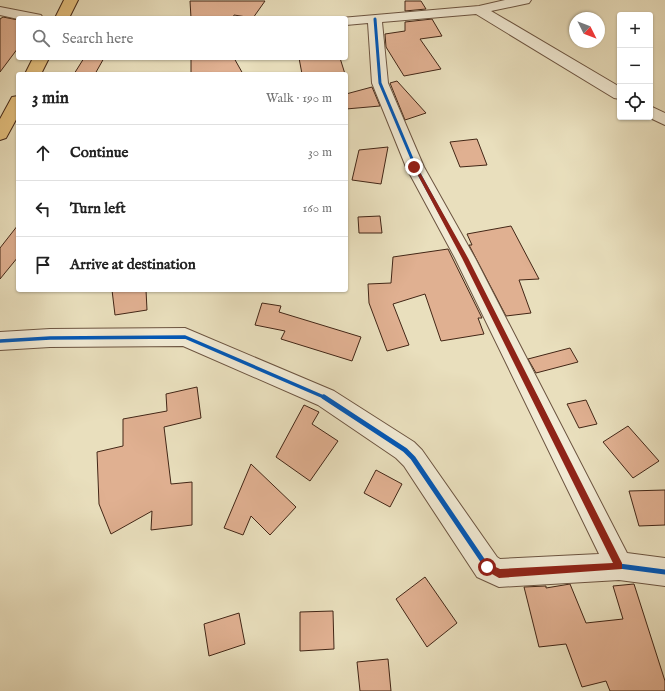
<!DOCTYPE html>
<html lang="en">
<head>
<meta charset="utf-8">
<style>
  :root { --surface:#fff; --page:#f6f6f6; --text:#222; --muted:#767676; --line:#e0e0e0 }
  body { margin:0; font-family:"IM FELL English",serif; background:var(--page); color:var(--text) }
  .controls { position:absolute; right:12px; top:12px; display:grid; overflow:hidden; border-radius:4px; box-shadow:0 1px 3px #0004 }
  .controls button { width:36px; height:36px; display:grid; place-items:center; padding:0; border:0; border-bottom:1px solid var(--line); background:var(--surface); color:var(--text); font:20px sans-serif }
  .compass { position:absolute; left:569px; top:12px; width:36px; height:36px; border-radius:50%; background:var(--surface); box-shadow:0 1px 3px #0004; rotate:132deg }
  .stop { position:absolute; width:12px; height:12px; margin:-9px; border:3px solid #8f2418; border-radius:50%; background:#fff }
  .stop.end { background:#8f2418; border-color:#fff; box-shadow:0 1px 4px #0008 }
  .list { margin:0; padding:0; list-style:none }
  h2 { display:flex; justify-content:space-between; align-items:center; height:52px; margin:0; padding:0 16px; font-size:17px }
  h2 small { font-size:13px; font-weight:400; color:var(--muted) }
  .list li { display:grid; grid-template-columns:26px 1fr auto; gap:12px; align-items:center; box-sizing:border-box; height:56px; padding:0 16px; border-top:1px solid var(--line) }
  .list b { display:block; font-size:15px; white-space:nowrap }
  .list em { font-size:13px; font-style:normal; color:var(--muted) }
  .icon { flex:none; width:22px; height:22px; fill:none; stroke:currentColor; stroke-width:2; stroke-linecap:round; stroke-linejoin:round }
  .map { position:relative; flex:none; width:665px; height:691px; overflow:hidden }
  .search { position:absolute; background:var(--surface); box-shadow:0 1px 3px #0004; left:16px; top:16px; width:332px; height:44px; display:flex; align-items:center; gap:10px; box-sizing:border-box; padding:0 14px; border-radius:4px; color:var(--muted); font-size:15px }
  .panel { position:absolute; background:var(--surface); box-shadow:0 1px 3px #0004; left:16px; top:72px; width:332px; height:220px; border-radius:4px }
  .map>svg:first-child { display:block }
  .building { fill:#e0b091; stroke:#422616 }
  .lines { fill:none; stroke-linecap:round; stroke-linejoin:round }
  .minor-casing { stroke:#6c5440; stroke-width:2 }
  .major-casing { stroke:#422616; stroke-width:2 }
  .minor { fill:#f1ead4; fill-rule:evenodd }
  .major { fill:#e4c07e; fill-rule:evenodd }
  .cycleway-far2-casing { stroke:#f1ead4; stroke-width:5 }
  .cycleway-far1-casing { stroke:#f1ead4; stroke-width:6 }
  .cycleway-casing { stroke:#f1ead4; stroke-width:8 }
  .cycleway-far2 { stroke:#0057b8; stroke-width:3 }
  .cycleway-far1 { stroke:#0057b8; stroke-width:3.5 }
  .cycleway { stroke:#0057b8; stroke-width:5 }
  .route { fill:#8f2418 }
</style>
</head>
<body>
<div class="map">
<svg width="665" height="691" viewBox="0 0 665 691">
  <rect width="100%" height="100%" fill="#e9dfbd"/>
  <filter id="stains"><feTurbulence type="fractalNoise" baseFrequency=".005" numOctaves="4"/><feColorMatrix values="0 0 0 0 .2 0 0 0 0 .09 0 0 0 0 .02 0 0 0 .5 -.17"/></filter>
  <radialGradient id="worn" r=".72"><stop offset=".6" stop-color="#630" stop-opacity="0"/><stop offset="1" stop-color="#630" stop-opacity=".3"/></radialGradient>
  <path class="building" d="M190 1H265L253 18 234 15 233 18H191Z
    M405 1H421L426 9 405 11Z
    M3 17 18 20V48L0 72V19Z
    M432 19 442 36 420 39 441 69 404 76 386 47 385 34 405 31V22Z
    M84 58H104L95 74H74Z
    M191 58H234L243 74H191Z
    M299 58H340L345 74H302Z
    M397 81 426 113 405 120 390 83Z
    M372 87 380 106 346 109V94Z
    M477 139 487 165 460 167 450 142Z
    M388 147 381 184 352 180 359 150Z
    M380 216 382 233H359L358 217Z
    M18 225V257L0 279V248Z
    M511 226 539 279 519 280 531 313 506 316 469 245H472L467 234Z
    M448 249 482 318H478L484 334 441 341 425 294 393 304 409 345 387 351 369 303 368 284 391 283 393 257Z
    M112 290H146L147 310 115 315Z
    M262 303 281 306 279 312 361 337 352 361 281 339 285 331 255 325Z
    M570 348 578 362 536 373 528 359Z
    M197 387 201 418 164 427 171 484 192 482V525L151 530 152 511 111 534 99 504 97 452 123 446V419L167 411 166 394Z
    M586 400 597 424 579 428 567 404Z
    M304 405 319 412 312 424 338 441 310 481 276 457Z
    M628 426 659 461 633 478 603 442Z
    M251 464 296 507 270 535 251 516 243 535 224 528Z
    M376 470 402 484 390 507 364 493Z
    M665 490V525L639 526 629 491Z
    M425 577 457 623 427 647 396 599Z
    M570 584 586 623 623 619 613 586 634 584 665 681V691H610L606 681 582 687 566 644 539 647 524 587 546 586V588Z
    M333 611 334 649 300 651V612Z
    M239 613 245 644 209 656 204 624Z
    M388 659 391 691H360L357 662Z"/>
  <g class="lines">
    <g class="minor-casing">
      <path id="minor" d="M505 0H531L529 3 491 11 620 87V99L614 98 476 14 382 22 388 83 424 167 475 258 627 553 665 558V586L619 580 499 587 477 577 404 466 396 458 318 405 183 346 50 347 0 350V332L50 329 185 328 334 391 414 442 422 450 497 557 500 559 599 554 455 258 406 167 372 83 368 23 346 25V18H341L479 6Z
        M0 7 41 15 43 18 18 19 0 15Z
        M650 106 665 113V125L648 117H650Z"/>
    </g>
    <g class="major-casing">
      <path id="major" d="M64 0H78L69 18H55Z
        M33 58H49L41 74H25Z
        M18 96V116L6 138 0 140V119L12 97Z"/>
    </g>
    <use href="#minor" class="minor"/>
    <use href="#major" class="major"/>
    <g class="cycleway-far2-casing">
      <path id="cycleway-far2" d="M375 19 380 83 418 173"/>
    </g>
    <g class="cycleway-far1-casing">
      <path id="cycleway-far1" d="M418 172 465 258 535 398
        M0 341 50 338 185 337 326 398"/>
    </g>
    <g class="cycleway-casing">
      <path id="cycleway" d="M324 397 405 450 413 458 487 567 499 573 619 566 665 572
        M535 397 619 566"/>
    </g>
    <use href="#cycleway-far2" class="cycleway-far2"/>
    <use href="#cycleway-far1" class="cycleway-far1"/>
    <use href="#cycleway" class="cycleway"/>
  </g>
  <path class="route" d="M413 166 417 167 468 258 622 563V569L499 578 485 570 483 567 487 563 500 569 613 563 462 258Z"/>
  <rect width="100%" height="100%" filter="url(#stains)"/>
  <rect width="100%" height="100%" fill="url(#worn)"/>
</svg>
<div class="controls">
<button>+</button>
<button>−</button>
<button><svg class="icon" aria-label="locate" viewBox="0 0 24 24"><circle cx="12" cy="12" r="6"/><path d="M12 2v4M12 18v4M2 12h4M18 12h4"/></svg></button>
</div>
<svg class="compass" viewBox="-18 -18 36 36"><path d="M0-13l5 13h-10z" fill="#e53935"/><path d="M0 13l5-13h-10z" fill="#767676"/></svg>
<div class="stop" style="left:487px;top:567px"></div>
<div class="stop end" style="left:414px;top:167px"></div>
<div class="search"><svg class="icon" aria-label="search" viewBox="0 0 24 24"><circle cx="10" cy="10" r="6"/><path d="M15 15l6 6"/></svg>Search here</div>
<section class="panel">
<h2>3 min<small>Walk · 190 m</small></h2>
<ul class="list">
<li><svg class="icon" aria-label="ahead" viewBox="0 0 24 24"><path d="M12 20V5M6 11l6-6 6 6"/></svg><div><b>Continue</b></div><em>30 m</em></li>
<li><svg class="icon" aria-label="left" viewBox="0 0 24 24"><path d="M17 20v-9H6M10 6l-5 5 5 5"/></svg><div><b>Turn left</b></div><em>160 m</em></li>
<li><svg class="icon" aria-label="arrive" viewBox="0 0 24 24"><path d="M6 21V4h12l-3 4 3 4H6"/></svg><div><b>Arrive at destination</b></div></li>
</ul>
</section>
</div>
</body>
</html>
